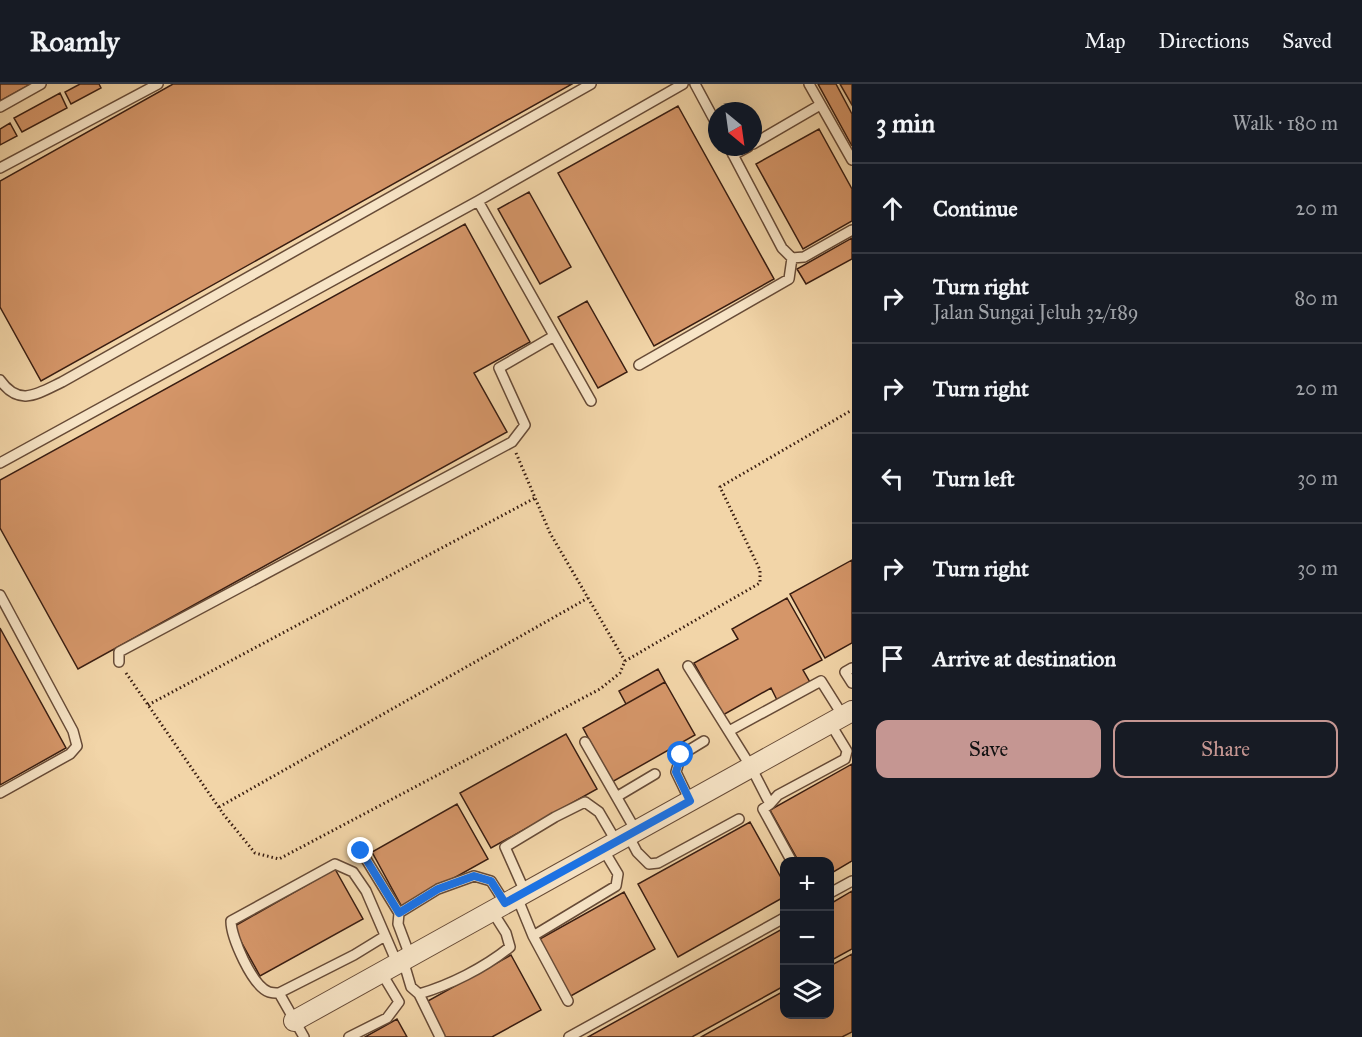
<!DOCTYPE html>
<html lang="en">
<head>
<meta charset="utf-8">
<style>
  :root { --surface:#171b24; --page:#242831; --text:#f1f3f6; --muted:#9ea1a6; --line:#363941; --accent:#c59692 }
  body { margin:0; font-family:"IM FELL Great Primer",serif; background:var(--page); color:var(--text) }
  .controls { position:absolute; right:18px; bottom:18px; display:grid; overflow:hidden; border-radius:12px; box-shadow:0 6px 24px #0002 }
  .controls button { width:54px; height:54px; display:grid; place-items:center; padding:0; border:0; border-bottom:2px solid var(--line); background:var(--surface); color:var(--text); font:30px sans-serif }
  .compass { position:absolute; left:708px; top:18px; width:54px; height:54px; border-radius:50%; background:var(--surface); box-shadow:0 6px 24px #0002; rotate:151deg }
  .stop { position:absolute; width:18px; height:18px; margin:-14px; border:4px solid #1a73e8; border-radius:50%; background:#fff }
  .stop.end { background:#1a73e8; border-color:#fff; box-shadow:0 2px 6px #0008 }
  .list { margin:0; padding:0; list-style:none }
  h2 { display:flex; justify-content:space-between; align-items:center; height:78px; margin:0; padding:0 24px; font-size:26px }
  h2 small { font-size:20px; font-weight:400; color:var(--muted) }
  .list li { display:grid; grid-template-columns:39px 1fr auto; gap:18px; align-items:center; box-sizing:border-box; height:90px; padding:0 24px; border-top:2px solid var(--line) }
  .list b { display:block; font-size:22px; white-space:nowrap }
  .list p { margin:0; font-size:20px; white-space:nowrap; color:var(--muted) }
  .list em { font-size:20px; font-style:normal; color:var(--muted) }
  .actions { display:flex; gap:12px; padding:18px 24px }
  .actions a { flex:1; padding:14px 0; border:2px solid var(--accent); border-radius:12px; text-align:center; font-size:21px; color:var(--accent) }
  .actions .main { background:var(--accent); color:#111 }
  .icon { flex:none; width:33px; height:33px; fill:none; stroke:currentColor; stroke-width:2; stroke-linecap:round; stroke-linejoin:round }
  .map { position:relative; flex:none; width:852px; height:953px; overflow:hidden }
  header { display:flex; align-items:center; gap:36px; box-sizing:border-box; height:84px; padding:0 30px; background:var(--surface); border-bottom:2px solid var(--line) }
  header strong { font-size:28px }
  nav { display:flex; gap:33px; margin-inline-start:auto; font-size:21px }
  main { display:flex }
  aside { flex:1; background:var(--surface) }
  .map>svg:first-child { display:block }
  .building { fill:#d59669; stroke:#391d11; stroke-width:1.5 }
  .lines { fill:none; stroke-linecap:round; stroke-linejoin:round }
  .lane-casing { stroke:#674b37; stroke-width:12 }
  .street-casing { stroke:#674b37; stroke-width:22 }
  .path { stroke:#391d11; stroke-width:3; stroke-dasharray:1.5 3; stroke-linecap:butt }
  .lane { stroke:#f7e4c6; stroke-width:9 }
  .street { stroke:#f7e4c6; stroke-width:20 }
  .route { stroke:#1a73e8; stroke-width:8 }
</style>
</head>
<body>
<header>
<strong>Roamly</strong>
<nav><a>Map</a><a>Directions</a><a>Saved</a></nav>
</header>
<main>
<div class="map">
<svg width="852" height="953" viewBox="0 0 852 953">
  <rect width="100%" height="100%" fill="#f2d5a8"/>
  <filter id="stains"><feTurbulence type="fractalNoise" baseFrequency=".00333" numOctaves="4"/><feColorMatrix values="0 0 0 0 .2 0 0 0 0 .09 0 0 0 0 .02 0 0 0 .5 -.17"/></filter>
  <radialGradient id="worn" r=".72"><stop offset=".6" stop-color="#630" stop-opacity="0"/><stop offset="1" stop-color="#630" stop-opacity=".3"/></radialGradient>
  <path class="building" d="M0 0H31L0 17Z
    M80 0H99L101 4 71 20 65 8Z
    M173 0H572L41 297 0 223V97Z
    M818 0H836L852 30V62Z
    M840 0H852V21Z
    M60 9 67 24 22 48 14 34Z
    M678 22 774 195 654 262 558 89Z
    M10 39 17 52 0 61V45Z
    M819 45 852 105V137L803 165 756 80Z
    M529 108 571 183 540 200 498 125Z
    M465 140 530 258 474 289 507 348 78 585 0 444V396Z
    M852 154V175L806 200 797 185Z
    M587 217 627 288 598 304 558 233Z
    M852 476V559L825 574 790 510Z
    M787 514 822 576 803 586 811 600 778 618 771 604 723 631 694 579 738 555 732 545Z
    M0 544 66 664 0 701Z
    M658 585 665 598 626 620 619 607Z
    M665 598 695 651 612 698 583 644Z
    M566 650 597 705 491 764 460 709Z
    M852 680V777L830 790V778H799L770 726Z
    M457 720 488 775 402 823 372 768Z
    M750 738 784 799V813L678 873 638 800Z
    M335 785 363 835 260 892 233 843Z
    M852 807V865L830 877V820Z
    M624 808 655 865 569 913 538 856Z
    M784 844V902L692 953H588Z
    M852 870V948L842 953H701L784 907V930H830V882Z
    M511 871 541 926 492 953H445L426 918Z
    M397 935 407 953H365Z"/>
  <g class="lines">
    <g class="lane-casing">
      <path id="lane" d="M695 0 717 41
        M809 0 852 76
        M0 23 41 0
        M753 60 820 21
        M729 63 782 164 792 174 804 173 852 146
        M733 71 748 63
        M0 84 158 0
        M478 117 591 317
        M639 281 789 195 792 174
        M0 296C19 323 37 310 62 298L591 0
        M0 379 478 117 683 0
        M0 511 73 647 77 662 70 670 0 709
        M119 578V568L512 358 525 341 499 284 554 252
        M688 582 751 683 770 720
        M852 584 845 588 852 599
        M729 647 821 597 843 632
        M585 658 636 747
        M618 712 655 690
        M690 717 676 688 681 671 704 657
        M628 751 637 768 649 780 658 779 739 735
        M361 767 399 829
        M792 778 763 725 770 720 778 711 845 675 847 667 830 639
        M525 808 505 763 555 733 585 718 599 728 616 757
        M830 809 852 797
        M517 813 533 852
        M385 852 354 871 279 909C275 909 272 909 269 908 252 902 231 853 231 837L335 780 353 788 366 807 397 879
        M410 872 398 840 399 829 438 805 474 792 491 797 505 819
        M403 876 411 903 419 910C450 901 484 884 510 863L506 849 492 827
        M279 909 304 953
        M419 910 440 953
        M568 917 533 852 616 802 618 790 603 765
        M349 953 387 934 399 918 381 888
        M569 953 784 834"/>
    </g>
    <g class="street-casing">
      <path id="street" d="M294 937 852 627"/>
    </g>
    <path class="path" d="M516 369 550 449 625 577
      M126 589 224 731 255 769 279 775 600 605 620 589 625 577 760 499V486L720 403 852 326
      M148 621 535 414
      M219 723 588 514"/>
    <use href="#lane" class="lane"/>
    <use href="#street" class="street"/>
  </g>
  <g class="lines">
    <path class="route" d="M361 767 399 829 438 805 474 792 491 797 505 819 690 717 676 688 681 671"/>
  </g>
  <rect width="100%" height="100%" filter="url(#stains)"/>
  <rect width="100%" height="100%" fill="url(#worn)"/>
</svg>
<div class="controls">
<button>+</button>
<button>−</button>
<button><svg class="icon" aria-label="layers" viewBox="0 0 24 24"><path d="M12 4l9 5-9 5-9-5zM3 14l9 5 9-5"/></svg></button>
</div>
<svg class="compass" viewBox="-18 -18 36 36"><path d="M0-13l5 13h-10z" fill="#e53935"/><path d="M0 13l5-13h-10z" fill="#9ea1a6"/></svg>
<div class="stop" style="left:681px;top:671px"></div>
<div class="stop end" style="left:361px;top:767px"></div>
</div>
<aside>
<h2>3 min<small>Walk · 180 m</small></h2>
<ul class="list">
<li><svg class="icon" aria-label="ahead" viewBox="0 0 24 24"><path d="M12 20V5M6 11l6-6 6 6"/></svg><div><b>Continue</b></div><em>20 m</em></li>
<li><svg class="icon" aria-label="right" viewBox="0 0 24 24"><path d="M7 20v-9h11M14 6l5 5-5 5"/></svg><div><b>Turn right</b><p>Jalan Sungai Jeluh 32/189</p></div><em>80 m</em></li>
<li><svg class="icon" aria-label="right" viewBox="0 0 24 24"><path d="M7 20v-9h11M14 6l5 5-5 5"/></svg><div><b>Turn right</b></div><em>20 m</em></li>
<li><svg class="icon" aria-label="left" viewBox="0 0 24 24"><path d="M17 20v-9H6M10 6l-5 5 5 5"/></svg><div><b>Turn left</b></div><em>30 m</em></li>
<li><svg class="icon" aria-label="right" viewBox="0 0 24 24"><path d="M7 20v-9h11M14 6l5 5-5 5"/></svg><div><b>Turn right</b></div><em>30 m</em></li>
<li><svg class="icon" aria-label="arrive" viewBox="0 0 24 24"><path d="M6 21V4h12l-3 4 3 4H6"/></svg><div><b>Arrive at destination</b></div></li>
</ul>
<div class="actions"><a class="main">Save</a><a>Share</a></div>
</aside>
</main>
</body>
</html>
